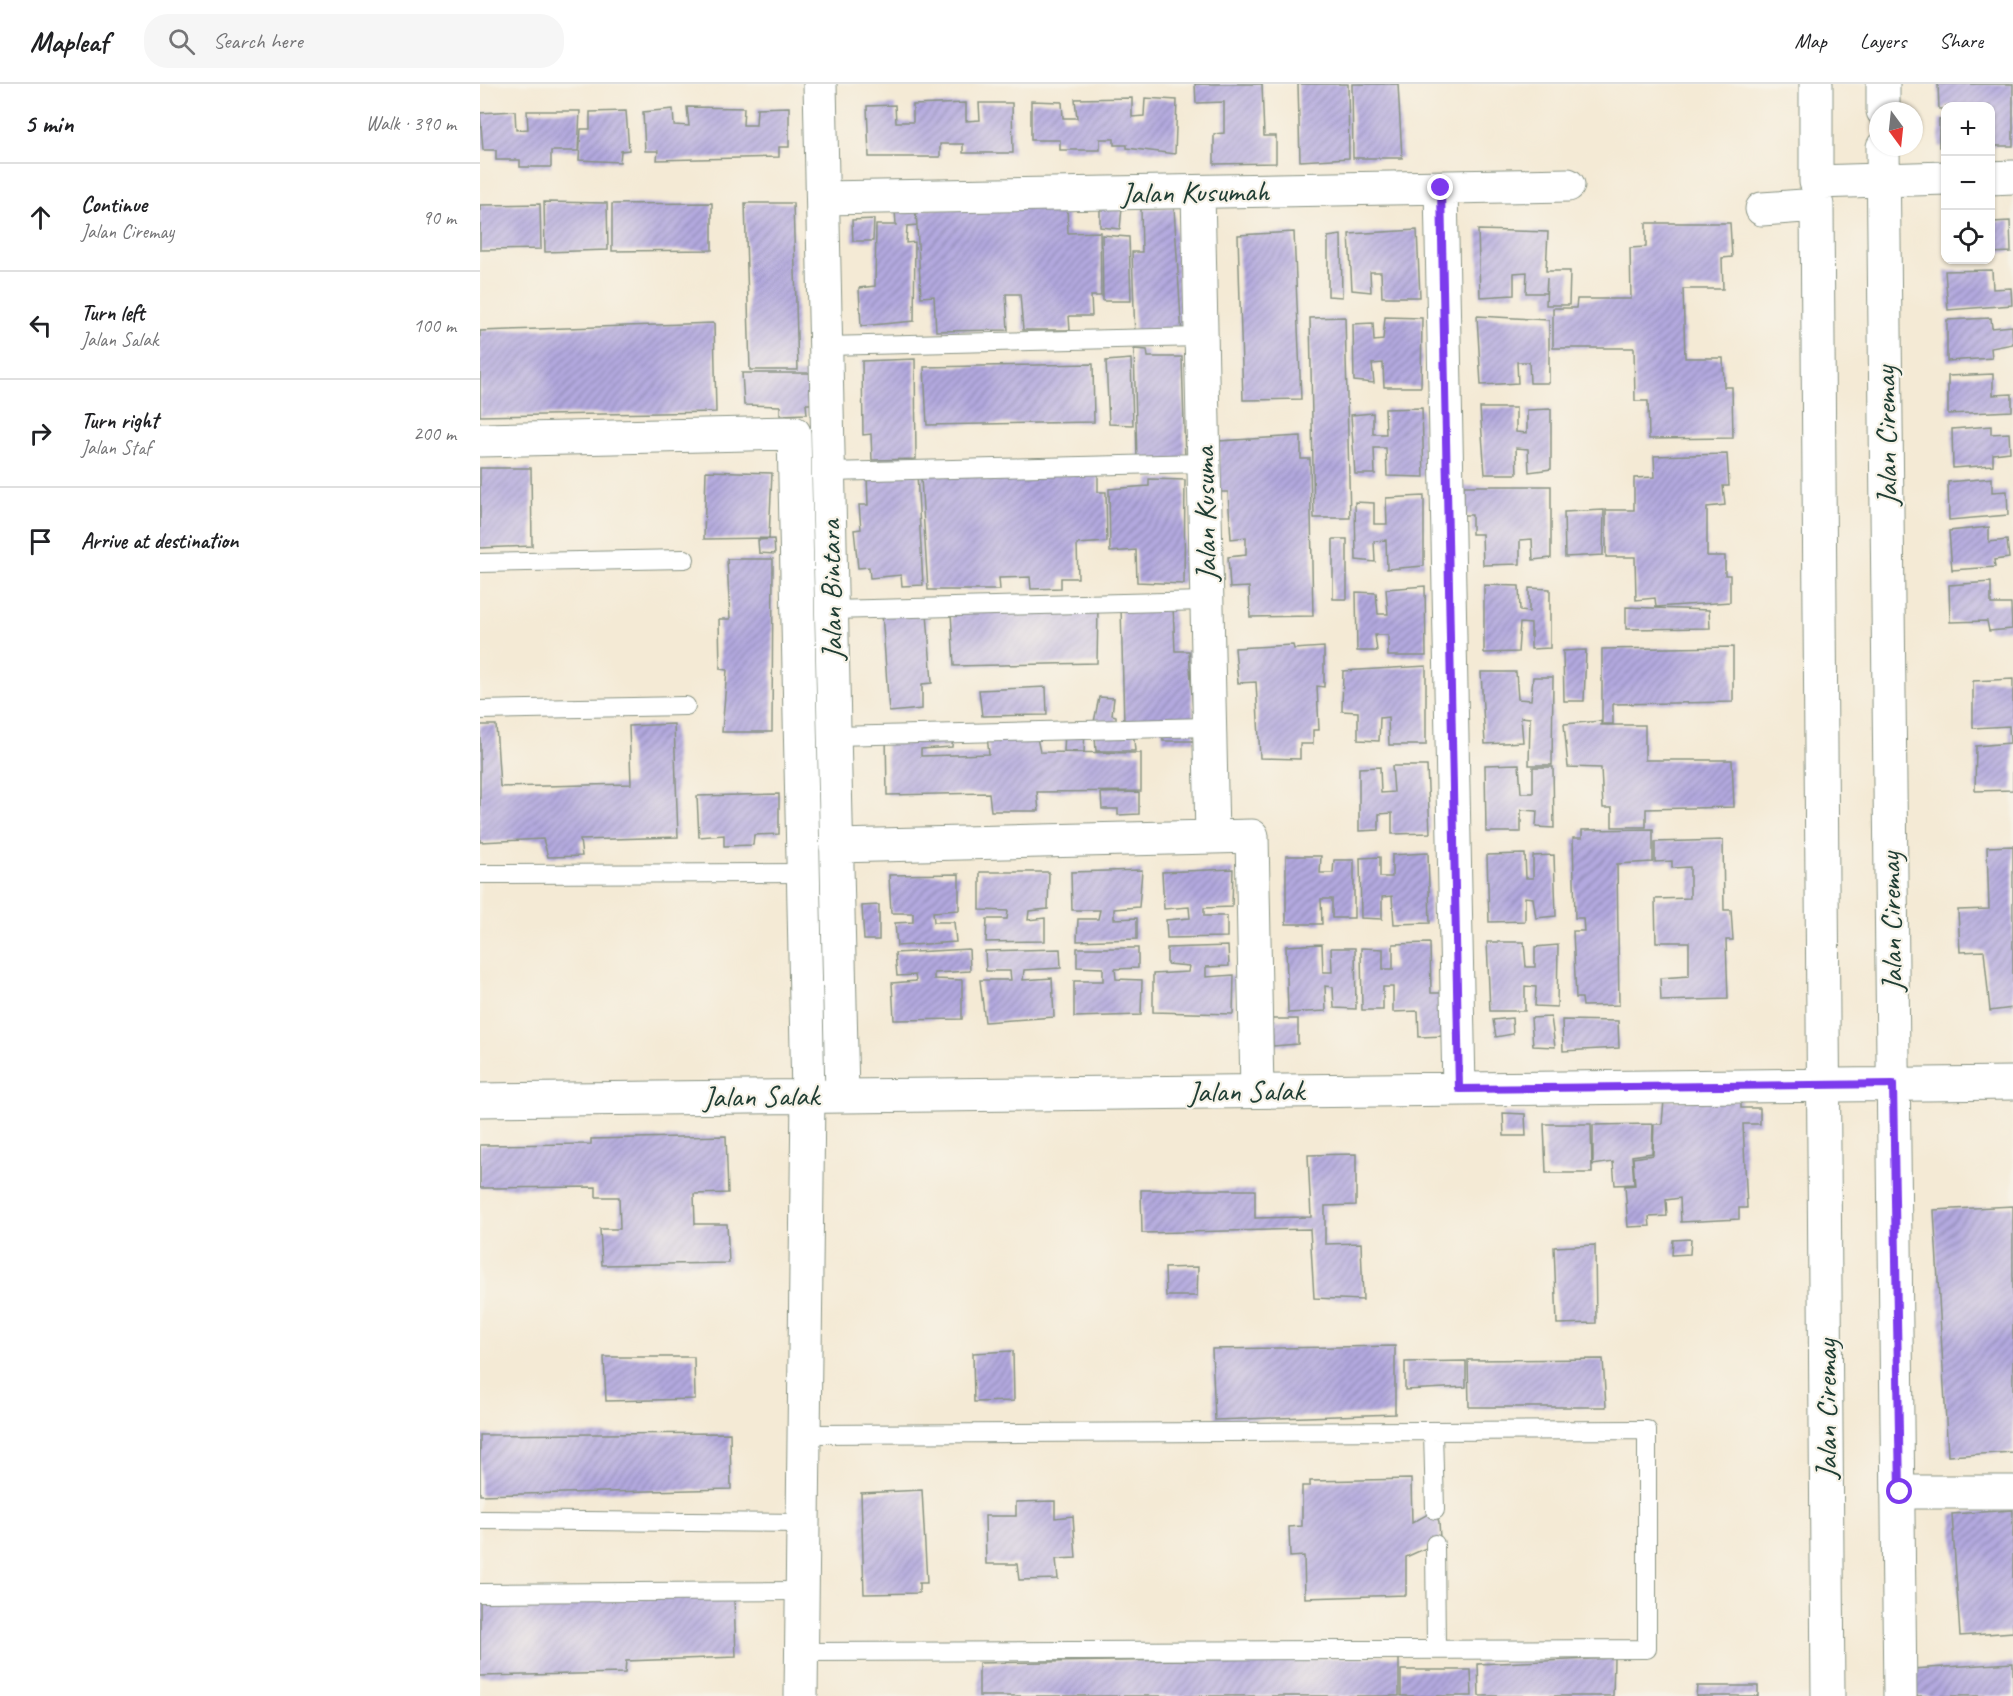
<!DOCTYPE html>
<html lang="en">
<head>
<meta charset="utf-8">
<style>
  :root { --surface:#fff; --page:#f6f6f6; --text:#202124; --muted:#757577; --line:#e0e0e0 }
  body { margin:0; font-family:Caveat,sans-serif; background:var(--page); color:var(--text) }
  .controls { position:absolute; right:18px; top:18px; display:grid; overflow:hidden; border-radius:12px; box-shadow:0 2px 4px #0004 }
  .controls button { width:54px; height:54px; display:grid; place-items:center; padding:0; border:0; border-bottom:2px solid var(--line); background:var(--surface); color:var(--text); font:30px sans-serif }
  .compass { position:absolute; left:1389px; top:18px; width:54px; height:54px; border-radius:50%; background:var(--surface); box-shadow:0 2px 4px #0004; rotate:165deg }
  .stop { position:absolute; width:18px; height:18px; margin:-14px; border:4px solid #7c3aed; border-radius:50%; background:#fff }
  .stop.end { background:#7c3aed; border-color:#fff; box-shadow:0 2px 6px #0008 }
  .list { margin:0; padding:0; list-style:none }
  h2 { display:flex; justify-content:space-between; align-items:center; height:78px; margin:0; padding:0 24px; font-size:26px }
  h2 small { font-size:20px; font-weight:400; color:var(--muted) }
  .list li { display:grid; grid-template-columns:39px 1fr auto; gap:18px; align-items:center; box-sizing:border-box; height:108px; padding:0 24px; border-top:2px solid var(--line) }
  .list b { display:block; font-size:22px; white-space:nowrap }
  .list p { margin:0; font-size:20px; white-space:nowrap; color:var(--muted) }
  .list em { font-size:20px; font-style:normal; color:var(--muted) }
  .icon { flex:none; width:33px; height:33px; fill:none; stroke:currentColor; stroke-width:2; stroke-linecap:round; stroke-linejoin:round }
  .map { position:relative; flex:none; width:1533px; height:1612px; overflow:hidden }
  header { display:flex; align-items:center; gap:36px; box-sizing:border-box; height:84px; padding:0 30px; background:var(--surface); border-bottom:2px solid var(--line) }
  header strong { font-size:28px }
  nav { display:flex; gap:33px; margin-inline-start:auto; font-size:21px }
  .search { width:420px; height:54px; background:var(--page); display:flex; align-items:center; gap:15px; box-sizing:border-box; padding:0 21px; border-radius:24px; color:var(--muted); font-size:22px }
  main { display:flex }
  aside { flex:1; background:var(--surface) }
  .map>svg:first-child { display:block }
  .building { fill:url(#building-hatch) }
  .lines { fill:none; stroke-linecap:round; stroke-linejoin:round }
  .service-casing { stroke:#8a9484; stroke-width:20 }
  .minor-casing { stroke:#8a9484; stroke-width:35 }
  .service { stroke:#fff; stroke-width:18 }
  .minor { stroke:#fff; stroke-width:33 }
  .route { stroke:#7c3aed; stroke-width:8 }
  .labels { text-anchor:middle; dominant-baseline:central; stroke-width:4.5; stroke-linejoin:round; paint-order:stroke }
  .street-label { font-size:30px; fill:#1f3d34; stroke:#f7f3e8 }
</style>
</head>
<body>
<header>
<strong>Mapleaf</strong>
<div class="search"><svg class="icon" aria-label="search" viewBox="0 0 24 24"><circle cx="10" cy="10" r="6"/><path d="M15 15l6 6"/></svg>Search here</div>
<nav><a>Map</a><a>Layers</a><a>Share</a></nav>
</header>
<main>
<aside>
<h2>5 min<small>Walk · 390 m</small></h2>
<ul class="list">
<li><svg class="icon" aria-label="ahead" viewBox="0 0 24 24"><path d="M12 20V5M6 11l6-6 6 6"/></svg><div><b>Continue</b><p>Jalan Ciremay</p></div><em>90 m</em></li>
<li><svg class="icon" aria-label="left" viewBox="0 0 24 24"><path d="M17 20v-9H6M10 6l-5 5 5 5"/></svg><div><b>Turn left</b><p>Jalan Salak</p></div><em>100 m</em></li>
<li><svg class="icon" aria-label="right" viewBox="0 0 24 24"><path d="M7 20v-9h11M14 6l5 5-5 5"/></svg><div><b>Turn right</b><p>Jalan Staf</p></div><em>200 m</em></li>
<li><svg class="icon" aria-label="arrive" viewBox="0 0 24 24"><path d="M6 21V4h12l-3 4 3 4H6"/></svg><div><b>Arrive at destination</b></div></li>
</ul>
</aside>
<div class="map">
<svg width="1533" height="1612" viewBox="0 0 1533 1612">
  <defs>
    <pattern id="building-hatch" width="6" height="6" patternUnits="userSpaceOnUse" patternTransform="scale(1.5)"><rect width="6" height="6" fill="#b3a9df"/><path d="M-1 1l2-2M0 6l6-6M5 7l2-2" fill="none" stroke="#918bb6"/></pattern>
  </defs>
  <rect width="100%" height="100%" fill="#f7f3e8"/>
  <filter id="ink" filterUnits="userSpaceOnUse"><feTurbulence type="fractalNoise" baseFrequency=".0167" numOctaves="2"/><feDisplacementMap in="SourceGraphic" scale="12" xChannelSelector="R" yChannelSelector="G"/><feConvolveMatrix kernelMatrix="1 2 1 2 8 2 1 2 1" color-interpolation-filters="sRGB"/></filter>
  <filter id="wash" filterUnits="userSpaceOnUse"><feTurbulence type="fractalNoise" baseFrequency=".008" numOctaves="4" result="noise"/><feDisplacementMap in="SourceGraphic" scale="24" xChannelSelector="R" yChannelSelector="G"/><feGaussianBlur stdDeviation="1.35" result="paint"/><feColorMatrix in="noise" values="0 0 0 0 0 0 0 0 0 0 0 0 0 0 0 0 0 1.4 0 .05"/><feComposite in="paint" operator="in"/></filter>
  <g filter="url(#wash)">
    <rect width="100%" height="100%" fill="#f4ead5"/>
    <g id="blocks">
      <path class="building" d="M715 0H782L784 52H796V79L734 80V50L744 49V18L716 19Z
        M818 0H868L869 74 820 77Z
        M872 0H918L922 74H873Z
        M1458 0H1533V62H1510V22H1466V25H1459Z
        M652 14V33L664 32 665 14 697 16 695 70 647 64V61H634V55H620V66H580V56H551V17L582 18 583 34H597L595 15Z
        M486 19V37L500 36 499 19H532L533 69H483V60H460V73H389L387 22 415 21 416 38H433V21Z
        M207 23 264 24 263 41H276L277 24 309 23V63H299V73L177 76 178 67H165L163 28 193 25 194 41 209 42Z
        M35 27 36 46 48 45 47 27H100L98 67H71V83H40V76H16V66H3L0 29Z
        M146 27 149 66 141 67 140 78 99 76 101 45H110V28Z
        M1459 35H1466V63H1459Z
        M64 118 127 119 128 166 65 168Z
        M232 119V166L132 167V120Z
        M265 119H313L318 286H270Z
        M60 120 61 165 0 166V121Z
        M587 121 588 149 620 148 621 212H611L612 232H589L590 246H543L540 210H526L528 246 456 247 454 212 441 213 436 125Z
        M620 122 642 123 640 145 620 143Z
        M694 124 702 252 655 253 652 168H662L661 125Z
        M435 125 437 141 427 142 426 159 435 158 434 237 381 242 379 204 395 202 396 141H416L415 126Z
        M1510 127H1513V138L1530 137 1531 168 1510 169Z
        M394 135 393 157H373L372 136Z
        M1166 139H1250L1252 173 1242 174 1243 205H1203L1205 274H1243L1244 303H1252L1253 354 1169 355 1168 317H1155L1154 264H1073V224H1096L1097 215H1151L1150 164 1166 163Z
        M937 146 940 213H902L901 188H890L891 208 872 206 869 150Z
        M998 146 1068 148 1066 187H1090L1089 221H1066L1067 194 1066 209H1046L1047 188 1034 189V211L1000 213Z
        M814 148 821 315 763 316 758 151Z
        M622 151 649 153 651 217H623Z
        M861 151 862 213 848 212V153Z
        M1512 186 1513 205 1531 204 1532 221 1468 226 1465 187Z
        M997 232 1069 236V299H1050L1049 278H1037L1038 299 1001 301Z
        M865 233 870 434H834L830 234Z
        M905 233 942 234 941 303H904L903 279 892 280 894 299 874 297 873 240 893 239 894 257 903 256Z
        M1511 234 1512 244 1532 242 1533 260 1511 264 1512 274 1467 277V236Z
        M234 239 236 328 0 332V247Z
        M654 265 667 266 668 273H702L705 377 657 376Z
        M435 275 436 375 392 376 391 350 383 351 382 277Z
        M651 275 653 341 629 340 626 277Z
        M613 280 614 338 447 341 444 283Z
        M262 289H335L337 320H326L327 330 300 331V322L264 321Z
        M1513 290V311L1532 310V327L1468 330V292Z
        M942 324 944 393 907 392 906 364H894L895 390H875L871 331 893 329V350H906L905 325Z
        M1000 324H1036V348L1047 349V326L1071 325V385L1049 388 1048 365 1036 364 1037 390H1005Z
        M1511 342V350L1529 349 1530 368 1513 370V381L1473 384 1472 345Z
        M821 352V375H830L833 532 770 533 769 503 750 504 748 473 766 471V453L751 455 748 408H739V357Z
        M1247 370 1249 402H1243L1245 421 1227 423V472H1245V491H1250V518L1176 523 1175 514 1156 516 1155 473H1126V426H1154V394L1175 393 1174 372Z
        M440 378 618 388V408H626L627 458 597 460 598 494H581V504L551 505 550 493 519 494 520 506H448Z
        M0 384H51L52 462 0 464Z
        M226 387 292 389 289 454 224 455Z
        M437 389 443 501 422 502 421 491 390 494 389 483 378 484 374 446 381 445 379 421H388L387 391Z
        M1512 394V408L1527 407 1528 431 1469 436 1468 398Z
        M669 395 705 396 704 500 657 498 656 466 630 468 629 405 669 402Z
        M984 402H1071V474L1053 476 1052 455 1040 456V480L1003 481 1002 450H992V431H983Z
        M944 412V482L907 485 906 456 894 457 895 478 876 476 875 418 894 419V440H907L906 414Z
        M1124 426 1123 471 1085 473 1084 428Z
        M1509 443V458L1527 456 1529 474 1514 476 1515 483 1472 486 1469 447Z
        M294 455 295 470 279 469 278 456Z
        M853 455H867V515H853Z
        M247 475H293L292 648H242L247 586 240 585 239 535H250Z
        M1511 498V520H1531L1532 545 1509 547 1507 537 1470 538 1469 501Z
        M1004 501 1039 502 1040 527 1049 528V504L1070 505V564L1051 565V540L1040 539 1038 568 1004 569Z
        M945 502 946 572H908V551H895L897 567H877L876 508 896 509 898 530H908L906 505Z
        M693 522 695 567H709L715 657H683L682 646 644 640 641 523Z
        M1146 523 1229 526 1230 544 1146 545Z
        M618 524 617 579 474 582 471 528Z
        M402 529H447L452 599 442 600V625L409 628Z
        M813 561 814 565 844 563V603L837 602 839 646H833V660H820V675L780 674 776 598 758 599 755 564Z
        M1253 563V618L1133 620V640H1122V565Z
        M1106 566 1104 617H1084L1083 567Z
        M946 582V661H909L908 633 900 634 899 657 878 656V628L862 627 863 587Z
        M1001 588H1036L1038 615 1051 616 1053 593H1073L1072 681H1049L1050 634 1041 633 1043 658 1005 660Z
        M1533 595V706L1495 707 1496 662 1530 659 1529 642 1493 644V597Z
        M566 603 567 631 502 632 499 606Z
        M619 613 634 614 632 631 636 632V641L653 643 655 667H616L614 638Z
        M1121 637V641H1165V676H1252L1254 723 1166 725V743H1132V724H1123L1121 684 1088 683 1084 640Z
        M194 640 198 753 100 756 102 772 68 773 63 755 0 758V641H16L20 703 151 700 149 642Z
        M473 645 472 663 441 665V672L509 670 507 652 557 654 560 668 661 669V707L557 708 559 727H511L509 709 407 711 406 650Z
        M605 645 604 668 584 667 585 647Z
        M1039 680 1041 709H1053V683H1073L1074 744 1056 743 1057 727 1041 726V748H1006L1005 681Z
        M912 682H947L950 749 912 750V729L899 730V746L879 747V684L900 683 901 709 914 708Z
        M659 708V730L638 731V725H622L621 709Z
        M299 710V750L274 751 273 761 244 762V751L219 753 217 712Z
        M1173 745V778L1137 780 1139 921 1103 922 1102 914H1096L1093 847H1104L1103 834H1095L1093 754H1102V746Z
        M1243 756 1244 826H1251L1253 856H1246L1248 915 1181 917 1180 894 1209 892V858H1176L1175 815 1210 814V783L1192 784V777L1175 778V758Z
        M1533 762V924L1510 927 1504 867 1480 868 1478 826 1509 825 1507 763Z
        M948 769 950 839 914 840 912 812 902 813V835L881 834 880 774 900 773V793H912V771Z
        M1045 770 1046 794H1053V772L1074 771 1076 832 1056 834 1053 814 1045 813V837L1009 838 1007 771Z
        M806 772H841L840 789H853L854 776H874V834H852V815H841L842 840H806Z
        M753 785 752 823 724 824V832H747V853L687 854 686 836 710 834 709 823 684 825 682 788Z
        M662 786 659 823 634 825V835L657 834V855L597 857 598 835H618L620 826H592L591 788Z
        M500 788H569L568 825 549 827 548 836 565 834V857L506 858 507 835H527L528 827 500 826Z
        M479 790V826L453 828 454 838H474L476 858 417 862 415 839 433 838V829H411L409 791Z
        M399 821V856H384L382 822Z
        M1007 858H1044L1046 883H1055V863L1078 861 1077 923 1055 922 1056 903 1045 902V927H1010Z
        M950 859 951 909H963L965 952 939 953 938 927 913 928V903H903V926H882L881 864 903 865V885H913V860Z
        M842 860 843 888H852L851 864H875L876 925 854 924 853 903 845 902 846 927 808 929 806 862Z
        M748 862 749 882 726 883V893L754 891 753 930 673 928V890L708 888 709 882 687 880V864Z
        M597 864H658V884L635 885 636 895 662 896 661 931 594 933V897H623V884L597 883Z
        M489 865 490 887 454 889V895L482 896V935L414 936 412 899 436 897 435 891 417 892 415 869Z
        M580 865 581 884 544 886 543 896 572 894 574 933 505 938 500 896H531L530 887H506L505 867Z
        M1071 933 1075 963 1053 962 1051 934Z
        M1032 934 1033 950 1016 953 1013 936Z
        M792 935H818V960L793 962Z
        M1082 936 1138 937 1139 964 1083 967Z
        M1184 1016H1261V1024H1280V1040H1263L1267 1124H1259V1135L1201 1138 1200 1114 1186 1116 1187 1132 1169 1133 1170 1142 1148 1143 1145 1102 1155 1101 1153 1074 1173 1071 1174 1040H1182Z
        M1023 1029 1045 1030 1046 1052H1024Z
        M1064 1040H1111L1112 1089H1066Z
        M1173 1040 1172 1069 1152 1072 1154 1100 1135 1101 1133 1078 1113 1081V1041Z
        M246 1052 248 1109 214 1110 215 1140H247L249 1179 122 1181 120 1145H140L139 1113H116V1103L0 1104V1061L111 1060V1055Z
        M876 1070V1121L845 1122V1160L881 1159 883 1216 834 1214 830 1145 662 1149 661 1106H775V1134L831 1133 828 1071Z
        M1533 1122V1368L1468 1372 1454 1126Z
        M1211 1155 1210 1170 1192 1171 1193 1156Z
        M1115 1161 1116 1239 1077 1240 1074 1163Z
        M718 1183 717 1212H686L685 1184Z
        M915 1262V1330L735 1336 732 1265Z
        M533 1267 534 1317 494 1318 493 1269Z
        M124 1273H214L215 1315 126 1317Z
        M1123 1275 1126 1323H989L988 1276Z
        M986 1277V1303L925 1306V1278Z
        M250 1349 251 1405 0 1411V1351Z
        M931 1395 932 1439 955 1426 959 1438 961 1471 955 1460 926 1473V1511L825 1514 824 1472 810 1473 809 1443 822 1442V1402H830V1397Z
        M442 1406 447 1499H439V1509L384 1510 381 1409Z
        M575 1417V1434L593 1432 596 1474 576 1475 578 1495 539 1496 537 1480H506L505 1432H536V1418Z
        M1533 1426V1548L1480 1552 1472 1430Z
        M254 1513 256 1573 146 1577 145 1589 0 1592V1516Z
        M919 1573V1612H499V1579Z
        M1134 1574 1133 1612H999L998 1580Z
        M1533 1579V1612H1434L1432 1585Z
        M921 1586H991L992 1612H921Z
        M1217 1602H1278V1612H1216Z"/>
    </g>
  </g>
  <g filter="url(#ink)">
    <use href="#blocks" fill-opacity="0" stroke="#8a9484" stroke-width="1.5"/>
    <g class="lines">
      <g class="service-casing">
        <path id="service" d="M346 262 721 253
          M349 388 723 379
          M0 479 205 475
          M351 526 726 517
          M0 626 206 622
          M354 652 729 643
          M0 790 323 789
          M953 1347 955 1426
          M0 1436 323 1439
          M955 1460 956 1566
          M0 1509 322 1507
          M321 1568 1167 1565V1346L324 1350"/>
      </g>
      <g class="minor-casing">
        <path id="minor" d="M340 0 362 1012
          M1336 0V98L1466 94
          M1403 0V27
          M1403 63 1420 1612
          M1510 94 1533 93
          M961 104 979 1005
          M718 108 732 753 772 752 777 1007
          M343 114 1088 101
          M1282 125 1337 121 1348 1612
          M0 356 314 349 328 1012 321 1612
          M356 762 732 753
          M0 1016 1533 999
          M1420 1408H1533"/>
      </g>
      <use href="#service" class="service"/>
      <use href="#minor" class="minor"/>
    </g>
  </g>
  <g class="lines" filter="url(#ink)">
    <path class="route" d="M961 104 979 1005 1413 1000 1420 1408"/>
  </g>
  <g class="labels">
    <g class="street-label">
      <text transform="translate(715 108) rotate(-1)">Jalan Kusumah</text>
      <text transform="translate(1406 352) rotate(-91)">Jalan Ciremay</text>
      <text transform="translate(725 430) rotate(-91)">Jalan Kusuma</text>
      <text transform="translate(351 506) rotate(-91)">Jalan Bintara</text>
      <text transform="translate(1411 838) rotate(-91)">Jalan Ciremay</text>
      <text transform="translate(766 1007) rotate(-1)">Jalan Salak</text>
      <text transform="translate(281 1012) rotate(-1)">Jalan Salak</text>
      <text transform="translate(1346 1325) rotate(-90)">Jalan Ciremay</text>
    </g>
  </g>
</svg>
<div class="controls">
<button>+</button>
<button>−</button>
<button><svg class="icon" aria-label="locate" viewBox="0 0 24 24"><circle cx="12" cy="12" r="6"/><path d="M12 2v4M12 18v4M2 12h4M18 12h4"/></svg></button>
</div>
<svg class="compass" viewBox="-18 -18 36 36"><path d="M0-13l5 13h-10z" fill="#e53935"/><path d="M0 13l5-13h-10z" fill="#757577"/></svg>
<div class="stop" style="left:1420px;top:1408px"></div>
<div class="stop end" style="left:961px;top:104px"></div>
</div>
</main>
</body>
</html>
